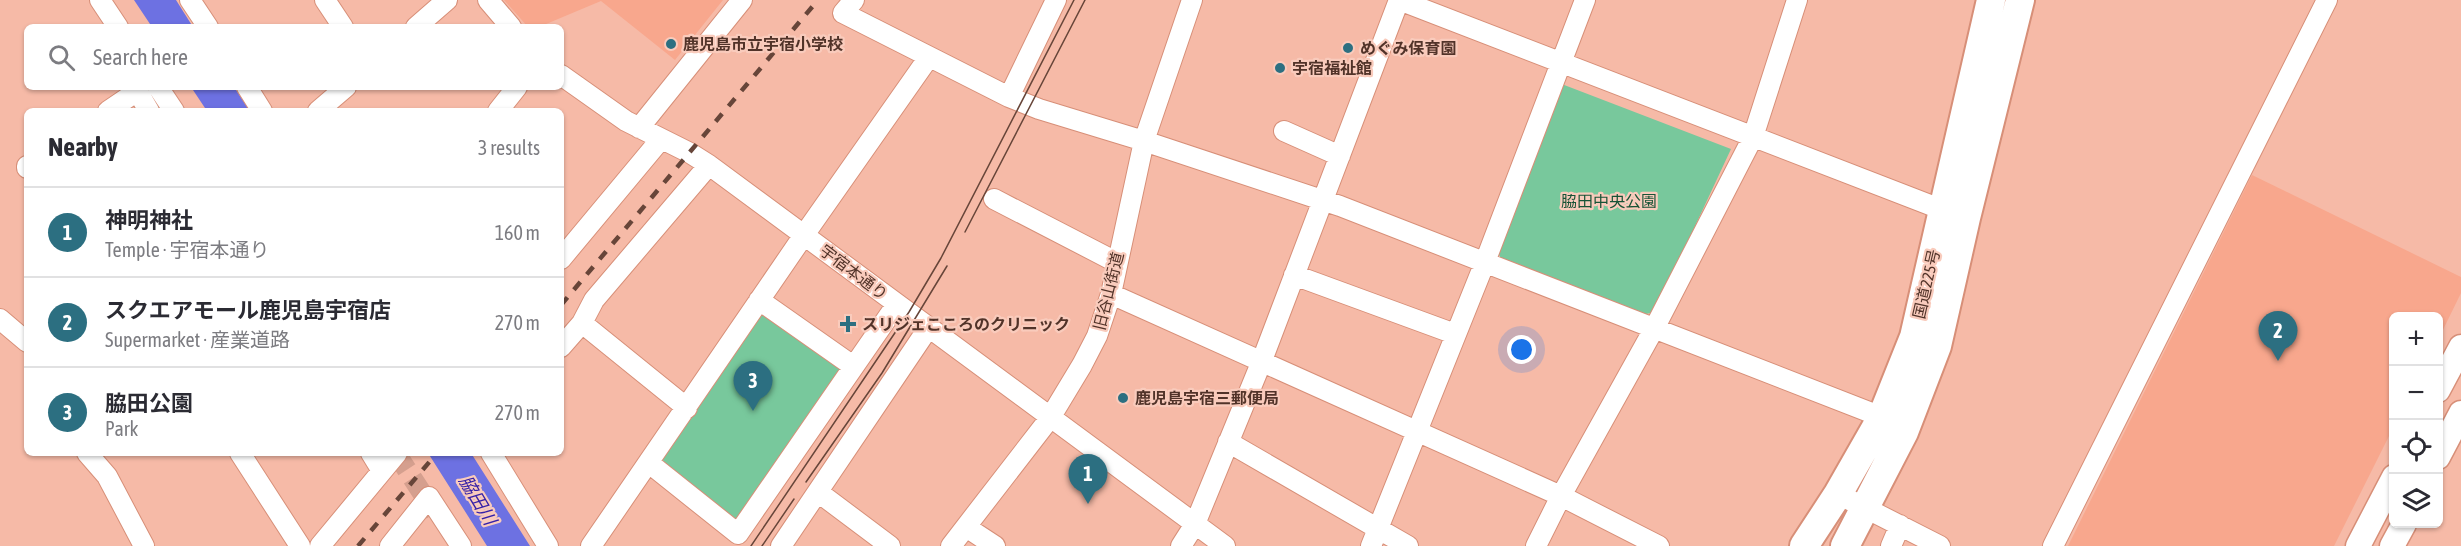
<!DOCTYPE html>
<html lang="en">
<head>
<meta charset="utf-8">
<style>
  :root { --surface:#fff; --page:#f2f2f3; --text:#2b2b33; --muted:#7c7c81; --line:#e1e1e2; --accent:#2c6f81 }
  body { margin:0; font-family:"Asap Condensed","Noto Sans JP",sans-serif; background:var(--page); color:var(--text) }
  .controls { position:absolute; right:18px; bottom:18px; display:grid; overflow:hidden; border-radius:9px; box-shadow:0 2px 4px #0004 }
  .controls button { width:54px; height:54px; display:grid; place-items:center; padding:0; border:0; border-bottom:2px solid var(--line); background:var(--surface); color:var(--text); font:30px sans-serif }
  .you { position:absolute; left:1522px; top:350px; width:21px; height:21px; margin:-15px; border:4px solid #fff; border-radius:50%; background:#1a73e8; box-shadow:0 0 0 9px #1a73e833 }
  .badge { display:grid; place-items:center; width:39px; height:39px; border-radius:50%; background:var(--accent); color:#fff; font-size:20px; font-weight:700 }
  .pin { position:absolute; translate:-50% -50px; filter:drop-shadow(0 2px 3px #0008) }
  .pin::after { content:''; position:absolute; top:32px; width:21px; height:18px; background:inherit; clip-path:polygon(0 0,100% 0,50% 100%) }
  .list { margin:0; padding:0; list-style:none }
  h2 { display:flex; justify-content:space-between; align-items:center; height:78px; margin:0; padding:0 24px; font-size:26px }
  h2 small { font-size:20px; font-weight:400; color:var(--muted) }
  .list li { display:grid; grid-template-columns:39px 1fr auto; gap:18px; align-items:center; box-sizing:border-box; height:90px; padding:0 24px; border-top:2px solid var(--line) }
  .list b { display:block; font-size:22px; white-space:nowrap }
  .list p { margin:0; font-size:20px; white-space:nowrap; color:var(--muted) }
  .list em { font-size:20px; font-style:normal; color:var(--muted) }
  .icon { flex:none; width:33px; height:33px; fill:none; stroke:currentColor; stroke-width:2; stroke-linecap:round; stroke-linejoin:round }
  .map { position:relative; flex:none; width:2461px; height:546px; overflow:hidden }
  .search { position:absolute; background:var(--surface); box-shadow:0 2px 4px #0004; left:24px; top:24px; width:540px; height:66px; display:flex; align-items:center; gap:15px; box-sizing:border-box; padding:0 21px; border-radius:9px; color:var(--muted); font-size:22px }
  .panel { position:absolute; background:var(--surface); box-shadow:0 2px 4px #0004; left:24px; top:108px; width:540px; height:348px; border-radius:9px }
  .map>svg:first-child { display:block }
  .built { fill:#f8a78d }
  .green { fill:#78c89c }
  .water { fill:#6d71e2 }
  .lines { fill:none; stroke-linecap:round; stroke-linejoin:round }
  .minor-tunnel { stroke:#d59f8e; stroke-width:20; stroke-dasharray:20 10; stroke-linecap:butt }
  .minor-casing { stroke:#d78f78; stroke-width:22 }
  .major-casing { stroke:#d78f78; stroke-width:27 }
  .highway-casing { stroke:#d78f78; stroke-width:32 }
  .minor { stroke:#fff; stroke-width:20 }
  .major { stroke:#fff; stroke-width:24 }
  .highway { stroke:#fff; stroke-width:28 }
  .tram { stroke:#674539; stroke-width:1.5 }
  .rail { stroke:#674539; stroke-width:4.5; stroke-dasharray:10 10; stroke-linecap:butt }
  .poi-dot { fill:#2c6f81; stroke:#f9cbbc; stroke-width:2 }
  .labels { text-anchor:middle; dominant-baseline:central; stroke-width:4.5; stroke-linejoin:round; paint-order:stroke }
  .poi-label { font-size:16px; font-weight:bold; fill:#513329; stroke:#f9cbbc; text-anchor:start }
  .park-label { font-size:16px; fill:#175336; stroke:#f9cbbc }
  .street-label { font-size:16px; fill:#513329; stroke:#f9cbbc }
  .water-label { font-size:18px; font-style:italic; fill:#3621a8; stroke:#f9cbbc }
</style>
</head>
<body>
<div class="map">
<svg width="2461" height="546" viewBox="0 0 2461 546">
  <rect width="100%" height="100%" fill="#f6baa7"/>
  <path class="built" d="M504 0H723L675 60 601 1 539 27H528Z
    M2252 175 2461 277V293L2439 338 2438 316H2394L2393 428 2334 546H2068Z"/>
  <path class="green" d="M1559 83 1731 149 1655 312 1646 314 1502 260 1496 250Z
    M759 312 846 367 741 518 731 521 664 465 662 454Z"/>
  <path class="water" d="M134 0H176L193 27H152Z
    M191 87H234L250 111H207Z
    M428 453H471L530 546H487Z"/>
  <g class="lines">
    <path class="minor-tunnel" d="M396 453 435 513"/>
    <g class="minor-casing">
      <path id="minor" d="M100 0 118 27
        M190 0 208 27
        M325 0 343 27
        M488 0 511 27
        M854 0 843 13 1009 97 1039 109 1144 141 1340 206 1882 417
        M416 27 447 0
        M561 75 626 121 690 153 709 165 1225 546
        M135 87 149 111
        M158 87 174 111
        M247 87 262 111
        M1009 97 1056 0
        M108 111 136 92
        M318 111 346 87
        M498 111 517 87
        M639 128 742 0
        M1284 131 1340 156
        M27 166V168
        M994 199 1116 262
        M561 259 661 139
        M1294 275 1455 334
        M1111 294 1561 496 1659 546
        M759 300 853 366
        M0 319 27 342
        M582 323 687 408
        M561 347 582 323 594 300 709 165
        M1228 442 1408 546
        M87 453 107 476 144 546
        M240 453 300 546
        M371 453 382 471
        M491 453 548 546
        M649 463 738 534 897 304
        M818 492 890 546
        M1838 494 1940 546
        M966 527 995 546
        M320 546 397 453
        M390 546 429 497 461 546
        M591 546 804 235 929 57
        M781 546 929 327
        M951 546 1050 418 1082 365 1097 336 1111 294 1144 141 1192 0
        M1181 546 1195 524 1261 363 1399 0 1943 210
        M1371 546 1485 262 1585 0
        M1536 546 1561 496 1655 327 1753 137 1797 0
        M1891 546 1900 525
        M2053 546 2327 0"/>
    </g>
    <g class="major-casing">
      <path id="major" d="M2438 390 2461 347
        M2438 457 2461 413
        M2358 546 2394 477
        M2392 546 2404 524"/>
    </g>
    <g class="highway-casing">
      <path id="highway" d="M1804 546 1838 494 1882 417 1914 337 1991 0
        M1845 546 1904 432 1937 346 1966 218 2020 0"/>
    </g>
    <use href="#minor" class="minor"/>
    <use href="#major" class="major"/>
    <use href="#highway" class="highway"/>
    <path class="tram" d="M965 232 1085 0
      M806 482 882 373 947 266
      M751 546 909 312 941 258 1074 0
      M762 546 794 499"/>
    <path class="rail" d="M561 305 818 0
      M358 546 437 453"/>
  </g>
  <g class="poi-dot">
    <circle cx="671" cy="44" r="6"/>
    <circle cx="1348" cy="48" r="6"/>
    <circle cx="1280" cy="68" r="6"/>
    <path d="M845 315h6v6h6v6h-6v6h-6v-6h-6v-6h6z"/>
    <circle cx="1123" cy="398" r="6"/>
  </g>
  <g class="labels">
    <g class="poi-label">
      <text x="683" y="44">鹿児島市立宇宿小学校</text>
      <text x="1360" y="48">めぐみ保育園</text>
      <text x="1292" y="68">宇宿福祉館</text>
      <text x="862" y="324">スリジェこころのクリニック</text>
      <text x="1135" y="398">鹿児島宇宿三郵便局</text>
    </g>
    <g class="park-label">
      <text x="1609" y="201">脇田中央公園</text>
    </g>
    <g class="street-label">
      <text transform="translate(854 272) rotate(37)">宇宿本通り</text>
      <text transform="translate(1926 284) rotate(-77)">国道225号</text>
      <text transform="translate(1108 291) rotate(-76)">旧谷山街道</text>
    </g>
    <g class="water-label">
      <text transform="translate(478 500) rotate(59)">脇田川</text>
    </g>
  </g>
</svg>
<div class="controls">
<button>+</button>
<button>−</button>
<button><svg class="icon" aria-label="locate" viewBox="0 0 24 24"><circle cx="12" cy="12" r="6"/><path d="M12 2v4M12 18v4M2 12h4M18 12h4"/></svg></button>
<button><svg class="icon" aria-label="layers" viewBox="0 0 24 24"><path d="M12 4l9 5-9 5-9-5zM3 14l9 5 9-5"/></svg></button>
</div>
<div class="you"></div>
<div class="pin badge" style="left:1088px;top:504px">1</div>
<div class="pin badge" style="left:2278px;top:361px">2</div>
<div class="pin badge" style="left:753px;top:411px">3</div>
<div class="search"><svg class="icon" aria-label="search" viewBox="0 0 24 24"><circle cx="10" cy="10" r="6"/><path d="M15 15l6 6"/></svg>Search here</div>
<section class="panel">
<h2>Nearby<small>3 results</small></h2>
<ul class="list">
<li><span class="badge">1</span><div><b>神明神社</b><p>Temple · 宇宿本通り</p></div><em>160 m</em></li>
<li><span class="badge">2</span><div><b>スクエアモール鹿児島宇宿店</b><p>Supermarket · 産業道路</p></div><em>270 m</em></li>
<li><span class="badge">3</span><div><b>脇田公園</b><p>Park</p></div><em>270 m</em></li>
</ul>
</section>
</div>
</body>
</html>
